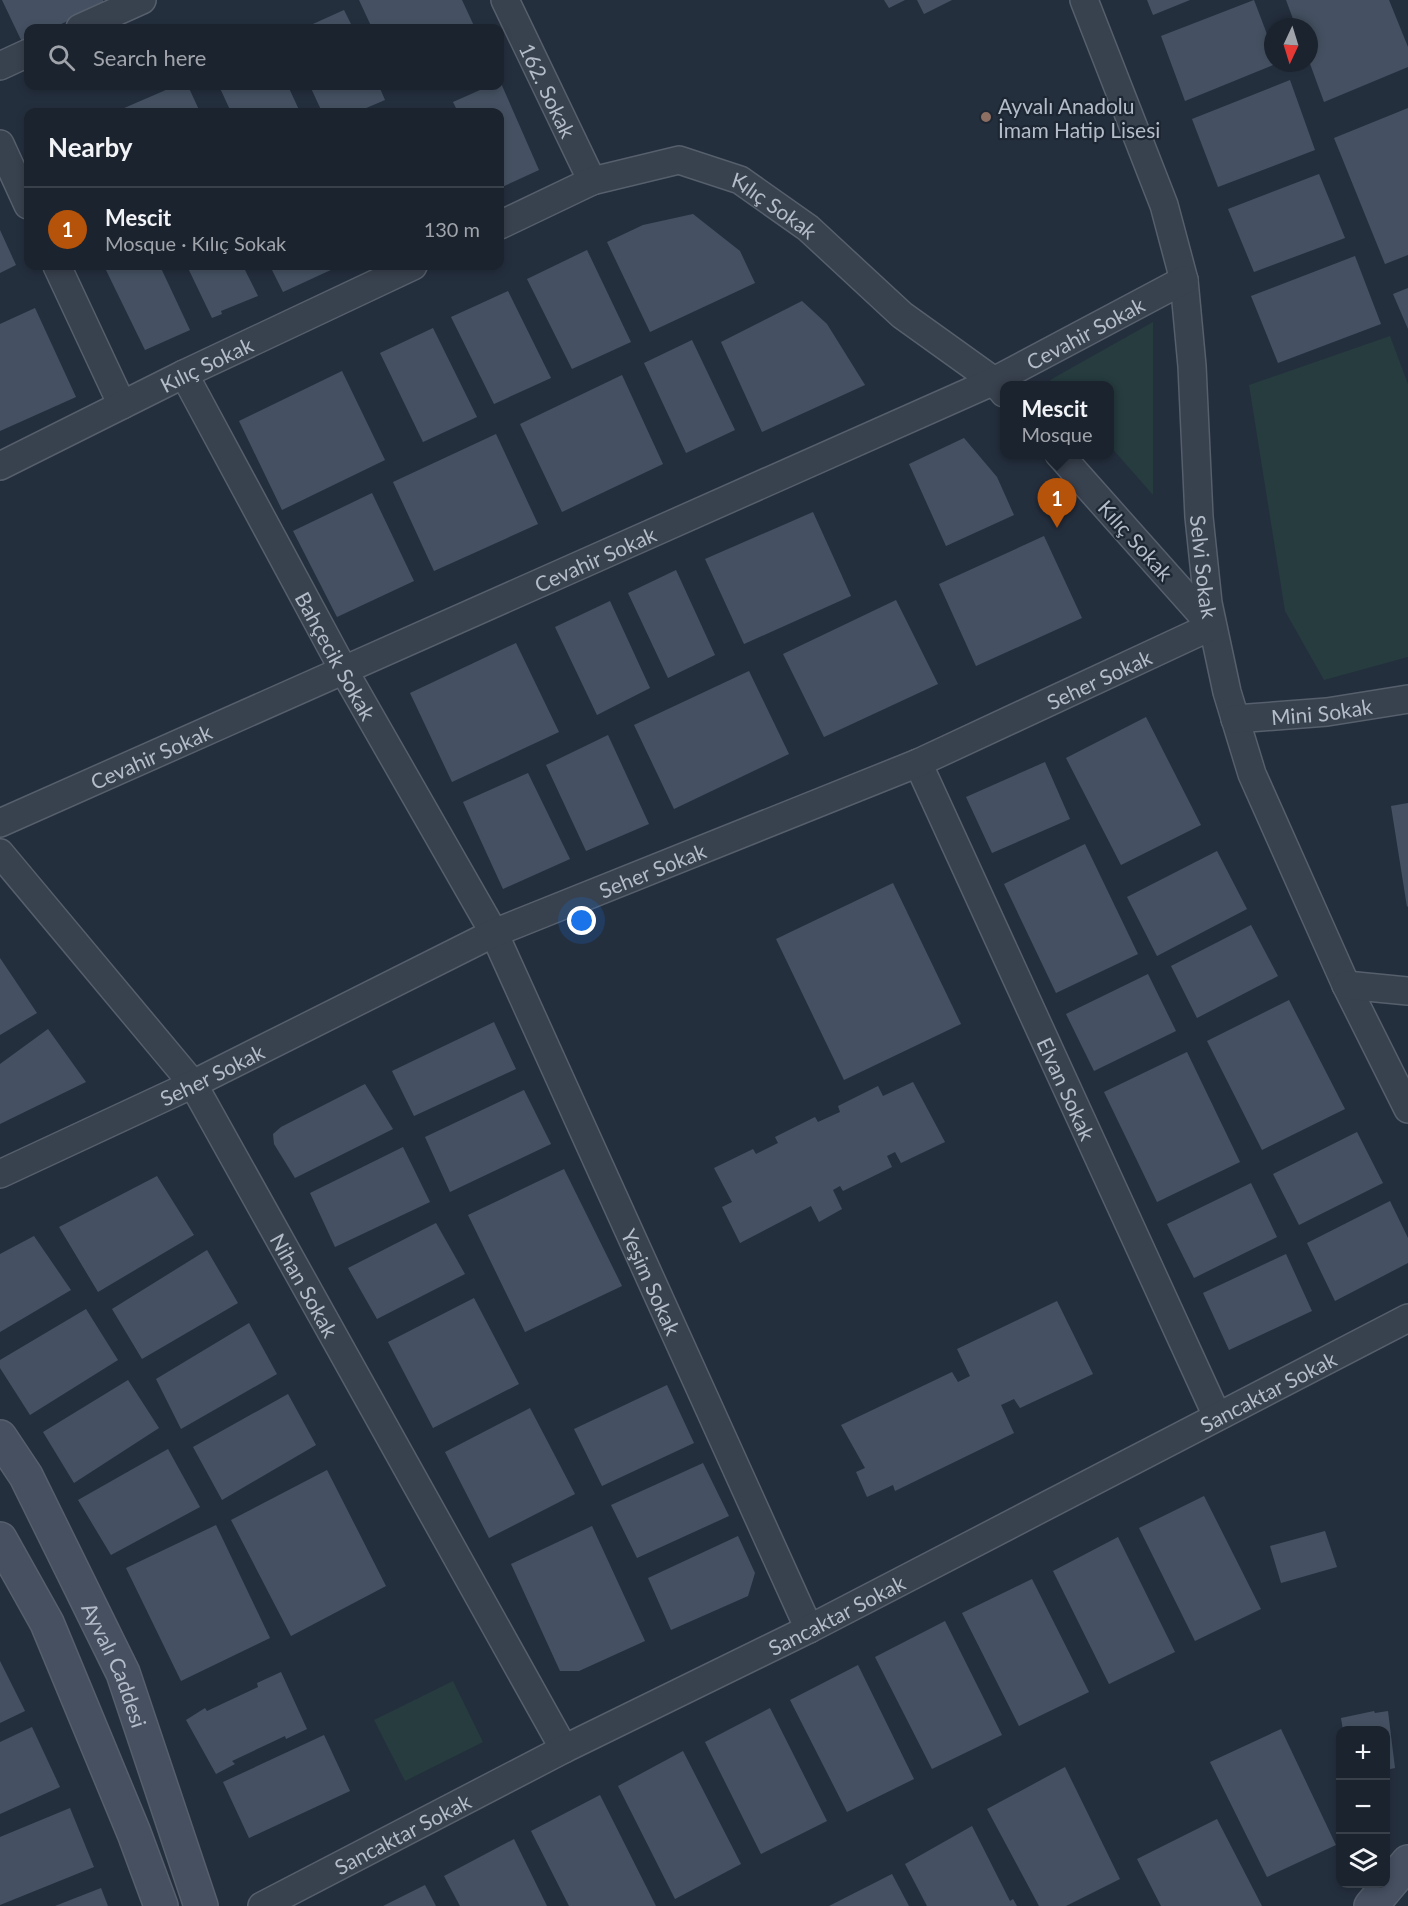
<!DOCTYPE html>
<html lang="en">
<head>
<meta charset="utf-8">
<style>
  :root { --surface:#1b232e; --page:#242b36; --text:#f1f3f6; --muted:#a0a4aa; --line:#39404a; --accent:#b45309 }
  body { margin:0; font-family:Lato,sans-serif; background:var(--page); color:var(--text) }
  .controls { position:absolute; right:18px; bottom:18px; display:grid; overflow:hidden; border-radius:12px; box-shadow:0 3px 9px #0003 }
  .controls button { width:54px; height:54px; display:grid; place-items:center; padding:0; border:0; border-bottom:2px solid var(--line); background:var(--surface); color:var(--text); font:30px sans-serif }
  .compass { position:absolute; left:1264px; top:18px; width:54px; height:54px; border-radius:50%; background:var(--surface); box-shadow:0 3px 9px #0003; rotate:184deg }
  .you { position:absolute; left:582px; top:921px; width:21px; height:21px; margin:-15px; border:4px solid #fff; border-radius:50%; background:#1a73e8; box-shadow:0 0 0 9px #1a73e833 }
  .badge { display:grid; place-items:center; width:39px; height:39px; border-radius:50%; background:var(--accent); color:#fff; font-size:20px; font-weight:700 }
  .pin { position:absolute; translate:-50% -50px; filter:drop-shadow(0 2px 3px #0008) }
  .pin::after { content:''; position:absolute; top:32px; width:21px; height:18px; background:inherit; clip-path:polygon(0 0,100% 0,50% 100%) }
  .popup { position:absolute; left:1000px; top:381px; width:114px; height:78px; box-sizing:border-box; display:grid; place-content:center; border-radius:12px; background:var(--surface); filter:drop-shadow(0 2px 4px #0005); font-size:20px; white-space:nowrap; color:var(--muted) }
  .popup b { font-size:22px; color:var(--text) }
  .popup::after { content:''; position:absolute; left:50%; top:100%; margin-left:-12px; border:12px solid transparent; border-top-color:var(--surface) }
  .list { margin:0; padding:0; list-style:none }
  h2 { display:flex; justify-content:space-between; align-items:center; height:78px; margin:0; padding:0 24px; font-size:26px }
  h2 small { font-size:20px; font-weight:400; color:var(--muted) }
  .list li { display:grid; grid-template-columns:39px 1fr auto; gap:18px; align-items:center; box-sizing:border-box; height:84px; padding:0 24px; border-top:2px solid var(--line) }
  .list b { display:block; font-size:22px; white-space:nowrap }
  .list p { margin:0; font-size:20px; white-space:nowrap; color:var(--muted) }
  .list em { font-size:20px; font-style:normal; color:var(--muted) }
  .icon { flex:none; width:33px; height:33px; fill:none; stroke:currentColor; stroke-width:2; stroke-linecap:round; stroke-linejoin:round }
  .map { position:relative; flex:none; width:1408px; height:1906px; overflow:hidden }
  .search { position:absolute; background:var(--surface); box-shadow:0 3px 9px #0003; left:24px; top:24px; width:480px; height:66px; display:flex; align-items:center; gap:15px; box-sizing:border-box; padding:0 21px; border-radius:12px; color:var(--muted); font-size:22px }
  .panel { position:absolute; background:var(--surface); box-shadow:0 3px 9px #0003; left:24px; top:108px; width:480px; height:162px; border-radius:12px }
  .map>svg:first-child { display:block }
  .green { fill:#263c3f }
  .building { fill:#455162 }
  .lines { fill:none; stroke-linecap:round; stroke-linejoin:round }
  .street-casing { stroke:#565f6c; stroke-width:30 }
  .secondary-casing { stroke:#565f6c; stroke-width:36 }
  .street { stroke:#38414e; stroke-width:27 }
  .secondary { stroke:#465061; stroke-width:33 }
  .education-dot { fill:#8d6e63; stroke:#1d2633; stroke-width:2 }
  .labels { text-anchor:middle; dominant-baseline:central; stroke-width:4.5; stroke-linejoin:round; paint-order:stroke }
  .street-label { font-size:21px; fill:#b4bcc9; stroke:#1d2633 }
  .poi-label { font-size:21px; fill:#b4bcc9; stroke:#1d2633; text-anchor:start }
</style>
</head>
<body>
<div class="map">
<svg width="1408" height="1906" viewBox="0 0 1408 1906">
  <rect width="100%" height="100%" fill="#242f3e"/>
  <path class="green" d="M1153 322V495L1110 446V386L1055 385 1050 380Z
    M1390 336 1408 384V657L1324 680 1285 611 1249 385Z
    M453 1681 483 1742 405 1781 374 1720Z"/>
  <path class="building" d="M2 0H103L105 5 52 28H28V39L22 42Z
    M359 0H462L475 28H372Z
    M884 0H905L889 8Z
    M917 0H952L924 14Z
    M1147 0H1190L1153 15Z
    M1254 0 1273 50V63H1278L1185 101 1161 36Z
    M1286 0H1389L1408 47V67L1324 102 1309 61V27H1296Z
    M344 10 353 28H304Z
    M1290 80 1315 150 1218 187 1192 119Z
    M500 81 539 170 500 188V112H458L453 102 489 86H500Z
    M175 86H188L200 112H115Z
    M219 86H288L300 112H231Z
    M310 86H379L385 100 357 112H322Z
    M1408 108V255L1385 264 1334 138Z
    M1319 174 1345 238 1254 272 1228 209Z
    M693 214 740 251 755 283 650 332 607 242 643 225Z
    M0 230 16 265 0 273Z
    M587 250 631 342 572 369 527 279Z
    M1355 256 1381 324 1278 363 1251 296Z
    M104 266H160L190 330 145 350Z
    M187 266H243L258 296 221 311 222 314 212 318Z
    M270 266H331L333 269 283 292Z
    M1408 288V329L1393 294Z
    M508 291 551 378 494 404 451 317Z
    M802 301 827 324 865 385 762 432 721 342Z
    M35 308 76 397 0 431V324Z
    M433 328 477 417 423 442 380 353Z
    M692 340 735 430 686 453 644 363Z
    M342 371 385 460 282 510 239 421Z
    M622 375 663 464 562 512 520 424Z
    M496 434 538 524 434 571 393 482Z
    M964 438 997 477 1014 515 946 546 909 464Z
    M372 493 414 581 337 617 293 531Z
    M813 512 851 596 744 644 705 559Z
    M1044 536 1082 618 976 666 939 584Z
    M676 570 715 655 668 678 628 593Z
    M896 600 938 684 824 737 783 654Z
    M610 601 650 688 597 715 555 627Z
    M516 643 559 732 452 782 410 693Z
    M749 671 789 754 674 809 634 725Z
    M1146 717 1201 825 1121 865 1066 758Z
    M608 735 649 824 586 851 546 765Z
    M1045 762 1070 819 992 853 966 797Z
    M528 773 570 859 503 889 463 802Z
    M1408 803V906L1407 907 1391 806Z
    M1085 844 1138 954 1056 993 1004 884Z
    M1217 851 1247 909 1157 956 1127 897Z
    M893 883 961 1024 844 1080 776 939Z
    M1251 925 1278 976 1197 1018 1171 966Z
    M0 958 37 1013 0 1035Z
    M1148 974 1176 1031 1094 1071 1066 1014Z
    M1289 1000 1345 1109 1262 1150 1207 1041Z
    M494 1022 516 1069 414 1116 392 1071Z
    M48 1029 86 1082 0 1124V1064Z
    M1187 1052 1240 1162 1157 1202 1104 1092Z
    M913 1082 945 1142 901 1163 895 1152 887 1156 892 1167 843 1191 840 1186 833 1190 842 1209 819 1222 811 1206 740 1243 722 1207 732 1202 714 1168 753 1149 756 1154 778 1143 775 1137 815 1117 818 1122 840 1112 838 1106 878 1086 883 1096Z
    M365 1084 393 1129 295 1178 274 1144 273 1134 281 1127Z
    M524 1090 551 1144 450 1192 425 1137Z
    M1357 1132 1383 1183 1299 1225 1273 1174Z
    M403 1147 430 1202 335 1247 310 1193Z
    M564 1169 622 1286 525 1332 468 1215Z
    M157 1176 194 1235 98 1292 59 1227Z
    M1251 1183 1277 1237 1194 1278 1167 1224Z
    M1390 1201 1408 1238V1263L1335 1301 1307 1243Z
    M436 1223 465 1274 377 1319 348 1268Z
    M34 1236 71 1290 0 1332V1254Z
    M207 1250 238 1303 142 1359 112 1309Z
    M1286 1254 1312 1311 1229 1350 1203 1293Z
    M474 1298 519 1384 433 1428 388 1342Z
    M1057 1301 1093 1374 1020 1408 1014 1399 1001 1405 1014 1433 895 1491 893 1485 867 1497 856 1472 865 1468 841 1425 952 1372 958 1382 970 1376 957 1349Z
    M86 1309 118 1360 30 1415 0 1368V1360Z
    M249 1323 277 1374 181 1429 156 1379Z
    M128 1380 159 1428 74 1483 43 1432Z
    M667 1385 694 1443 602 1486 574 1429Z
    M288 1394 316 1445 222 1500 193 1447Z
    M530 1408 575 1494 489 1538 445 1452Z
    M168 1449 200 1507 111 1555 78 1500Z
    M703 1463 729 1516 637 1558 611 1505Z
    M327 1470 386 1586 291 1636 231 1520Z
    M1204 1496 1261 1609 1195 1641 1139 1528Z
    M216 1525 270 1638 181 1681 126 1568Z
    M592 1526 645 1641 579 1671H560L511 1564Z
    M1325 1531 1337 1567 1281 1583 1270 1546Z
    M738 1536 755 1573 748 1596 671 1630 648 1578Z
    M1118 1537 1175 1652 1109 1684 1053 1571Z
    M1032 1579 1089 1692 1019 1726 962 1613Z
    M945 1621 1002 1735 932 1769 875 1657Z
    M0 1661 25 1711 0 1723Z
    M858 1665 914 1779 847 1812 790 1700Z
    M281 1672 307 1729 286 1739 285 1736 232 1761 235 1764 216 1774 186 1720 205 1708 207 1711 258 1687 257 1683Z
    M770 1708 827 1821 761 1854 705 1742Z
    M1374 1711 1375 1713 1388 1711 1395 1768 1386 1770V1730H1343L1341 1718Z
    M32 1727 60 1787 0 1814V1742Z
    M1281 1729 1336 1845 1267 1877 1210 1762Z
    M324 1735 350 1791 249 1838 223 1782Z
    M683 1751 741 1864 675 1899 618 1786Z
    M1065 1767 1120 1879 1066 1906H1039L987 1809Z
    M600 1795 656 1906H569L531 1831Z
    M70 1808 94 1867 0 1905V1837Z
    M1217 1819 1262 1906H1161L1137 1859Z
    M972 1826 1010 1901 1013 1899 1017 1906H927L905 1864Z
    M514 1839 547 1906H460L444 1876Z
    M892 1874 909 1906H829Z
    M425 1885 436 1906H383Z
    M101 1888 108 1906H55Z"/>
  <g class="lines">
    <g class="street-casing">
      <g id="street">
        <path id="s1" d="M505 0 592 181"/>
        <path id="s2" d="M1084 0 1164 205 1184 280 1192 366 1199 517 1208 603 1227 692 1252 774 1346 985 1408 1109"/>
        <path d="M80 28 142 0"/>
        <path d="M0 66 28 53"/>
        <path d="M0 144 28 205"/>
        <path id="s3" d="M500 225 592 181 679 160 740 180 808 228 902 315 994 381 1004 393"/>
        <path d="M57 266 122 405"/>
        <path id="s4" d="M184 374 343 669 494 933 809 1629"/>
        <path id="s5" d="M0 466 184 374 413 266"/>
        <path id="s6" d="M1235 719 1327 712 1408 699"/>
        <path id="s7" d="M918 763 1217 1416"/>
        <path id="s8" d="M0 823 994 381 1184 280"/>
        <path id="s9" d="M0 853 193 1084 564 1749"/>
        <path d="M1346 985 1408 991"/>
        <path id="s10" d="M0 1174 193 1084 494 933 918 763 1212 626 1059 454"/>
        <path id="s11" d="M262 1906 564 1749 809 1629 1408 1318"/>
      </g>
    </g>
    <g class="secondary-casing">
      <g id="secondary">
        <path id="s12" d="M0 1437 26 1476 123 1673 201 1906"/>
        <path d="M0 1539 47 1623 134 1833 161 1906"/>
        <path d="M1371 1906 1408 1862"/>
      </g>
    </g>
    <use href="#street" class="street"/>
    <use href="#secondary" class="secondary"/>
  </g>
  <circle class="education-dot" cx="986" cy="117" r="6"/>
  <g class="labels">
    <g class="street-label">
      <text stroke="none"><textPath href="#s1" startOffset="100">162. Sokak</textPath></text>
      <text stroke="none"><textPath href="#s3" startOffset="298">Kılıç Sokak</textPath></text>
      <text stroke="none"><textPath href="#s8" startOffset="1191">Cevahir Sokak</textPath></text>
      <text stroke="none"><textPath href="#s5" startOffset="230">Kılıç Sokak</textPath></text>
      <text transform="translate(1136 540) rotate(48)">Kılıç Sokak</text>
      <text stroke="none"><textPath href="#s8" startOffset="651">Cevahir Sokak</textPath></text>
      <text stroke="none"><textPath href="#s2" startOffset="585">Selvi Sokak</textPath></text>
      <text stroke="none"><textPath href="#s4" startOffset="320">Bahçecik Sokak</textPath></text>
      <text stroke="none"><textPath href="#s10" startOffset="1206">Seher Sokak</textPath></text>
      <text stroke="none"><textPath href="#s6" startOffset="87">Mini Sokak</textPath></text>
      <text stroke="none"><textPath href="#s8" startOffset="165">Cevahir Sokak</textPath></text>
      <text stroke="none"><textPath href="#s10" startOffset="720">Seher Sokak</textPath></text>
      <text stroke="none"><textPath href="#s10" startOffset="234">Seher Sokak</textPath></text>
      <text stroke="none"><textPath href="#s7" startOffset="358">Elvan Sokak</textPath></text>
      <text stroke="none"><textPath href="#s4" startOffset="1022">Yeşim Sokak</textPath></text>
      <text stroke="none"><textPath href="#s9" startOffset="531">Nihan Sokak</textPath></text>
      <text stroke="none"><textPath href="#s11" startOffset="1130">Sancaktar Sokak</textPath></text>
      <text stroke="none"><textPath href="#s11" startOffset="644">Sancaktar Sokak</textPath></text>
      <text stroke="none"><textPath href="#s12" startOffset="256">Ayvalı Caddesi</textPath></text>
      <text stroke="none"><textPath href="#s11" startOffset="158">Sancaktar Sokak</textPath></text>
    </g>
    <g class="poi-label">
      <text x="998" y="105">Ayvalı Anadolu<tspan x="998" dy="24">İmam Hatip Lisesi</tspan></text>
    </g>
  </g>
</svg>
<div class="controls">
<button>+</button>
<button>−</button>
<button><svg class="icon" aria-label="layers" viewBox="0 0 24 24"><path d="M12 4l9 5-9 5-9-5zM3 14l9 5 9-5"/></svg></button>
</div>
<svg class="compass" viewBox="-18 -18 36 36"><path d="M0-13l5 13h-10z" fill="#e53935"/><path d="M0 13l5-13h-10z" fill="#a0a4aa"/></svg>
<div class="you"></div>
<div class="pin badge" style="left:1057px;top:528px">1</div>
<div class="popup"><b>Mescit</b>Mosque</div>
<div class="search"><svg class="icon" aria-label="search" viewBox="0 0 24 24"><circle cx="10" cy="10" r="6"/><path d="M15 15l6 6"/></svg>Search here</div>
<section class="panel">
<h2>Nearby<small></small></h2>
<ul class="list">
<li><span class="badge">1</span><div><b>Mescit</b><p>Mosque · Kılıç Sokak</p></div><em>130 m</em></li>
</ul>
</section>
</div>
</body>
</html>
